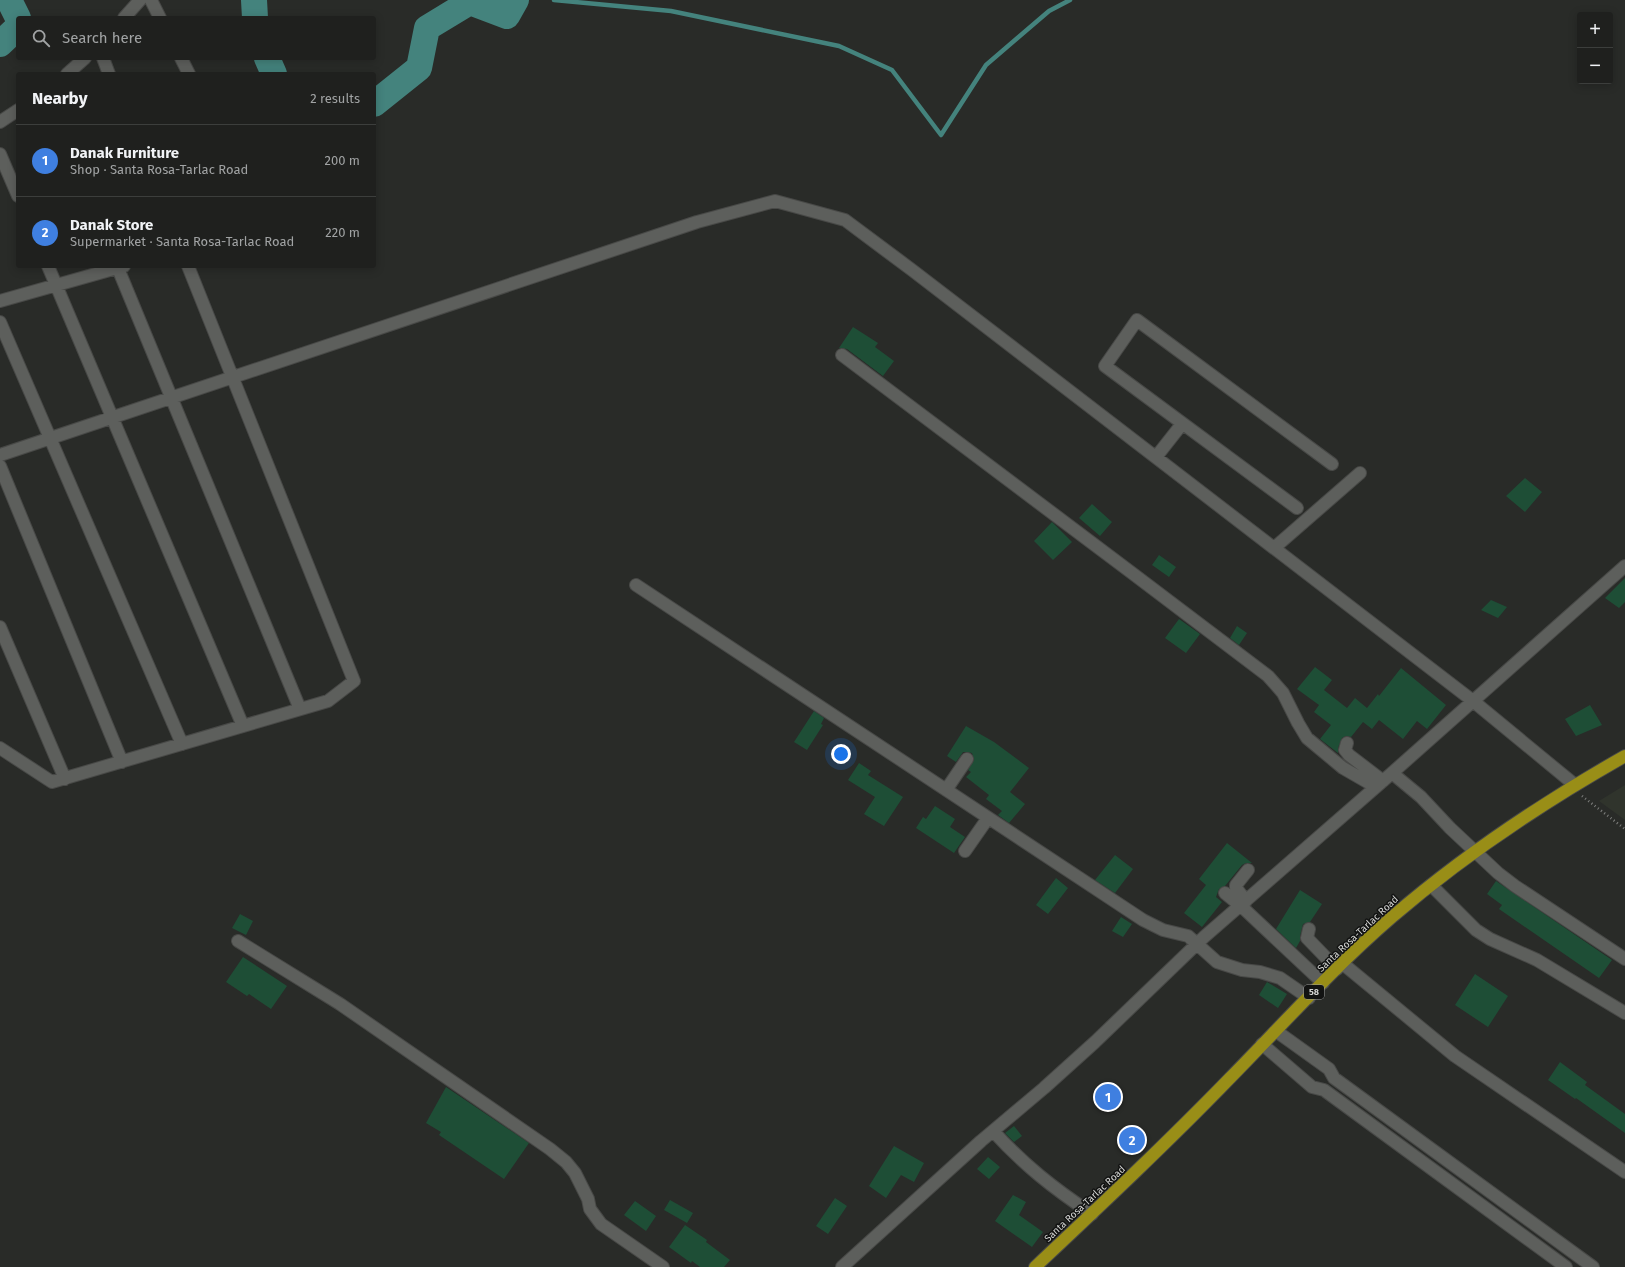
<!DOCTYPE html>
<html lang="en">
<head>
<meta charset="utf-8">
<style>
  :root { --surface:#1f201e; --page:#272827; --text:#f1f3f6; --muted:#a1a3a4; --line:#3c3e3c; --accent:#9cb4fd }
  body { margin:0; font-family:"Fira Sans",sans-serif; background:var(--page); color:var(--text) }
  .controls { position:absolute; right:12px; top:12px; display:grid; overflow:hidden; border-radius:4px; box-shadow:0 2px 10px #0003 }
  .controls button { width:36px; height:36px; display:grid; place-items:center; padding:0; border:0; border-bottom:1px solid var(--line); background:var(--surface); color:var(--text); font:20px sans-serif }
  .you { position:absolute; left:841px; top:754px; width:14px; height:14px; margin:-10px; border:3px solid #fff; border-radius:50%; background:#1a73e8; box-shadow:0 0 0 6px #1a73e833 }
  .badge { display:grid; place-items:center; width:26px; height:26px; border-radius:50%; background:var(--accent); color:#fff; font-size:13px; font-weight:700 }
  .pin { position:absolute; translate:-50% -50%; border:2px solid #fff; box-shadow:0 1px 4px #0006 }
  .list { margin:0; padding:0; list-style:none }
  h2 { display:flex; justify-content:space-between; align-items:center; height:52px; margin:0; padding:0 16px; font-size:17px }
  h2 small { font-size:13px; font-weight:400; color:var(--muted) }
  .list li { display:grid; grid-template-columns:26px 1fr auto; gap:12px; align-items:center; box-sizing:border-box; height:72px; padding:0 16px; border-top:1px solid var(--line) }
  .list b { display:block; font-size:15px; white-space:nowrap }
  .list p { margin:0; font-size:13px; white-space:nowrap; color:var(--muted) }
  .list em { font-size:13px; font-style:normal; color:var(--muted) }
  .icon { flex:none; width:22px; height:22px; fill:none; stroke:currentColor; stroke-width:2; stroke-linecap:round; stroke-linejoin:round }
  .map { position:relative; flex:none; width:1625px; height:1267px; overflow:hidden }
  .search { position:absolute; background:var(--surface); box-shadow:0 2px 10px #0003; left:16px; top:16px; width:360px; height:44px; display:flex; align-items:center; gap:10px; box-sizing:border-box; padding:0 14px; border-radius:4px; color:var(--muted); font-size:15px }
  .panel { position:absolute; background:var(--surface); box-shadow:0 2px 10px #0003; left:16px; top:72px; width:360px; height:196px; border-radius:4px }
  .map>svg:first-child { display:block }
  .built { fill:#30342c }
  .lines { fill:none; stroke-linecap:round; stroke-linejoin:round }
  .stream { stroke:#44837d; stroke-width:4.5 }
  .river { stroke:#44837d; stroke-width:26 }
  .building { fill:#1e4e36 }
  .minor-casing { stroke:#484947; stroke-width:14 }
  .highway-casing { stroke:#484947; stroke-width:14 }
  .path { stroke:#7e7f7d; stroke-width:2.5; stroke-dasharray:1 3; stroke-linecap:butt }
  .minor { stroke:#5d5f5c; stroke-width:12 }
  .highway { stroke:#998e17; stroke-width:12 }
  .labels { text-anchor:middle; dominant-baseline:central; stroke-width:3; stroke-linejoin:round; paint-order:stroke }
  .shield { fill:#121312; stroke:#9a9b99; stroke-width:1 }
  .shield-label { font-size:9px; font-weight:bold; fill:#d4d5d3 }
  .street-label { font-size:10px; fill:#d4d5d3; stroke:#121312 }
</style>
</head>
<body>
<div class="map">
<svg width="1625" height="1267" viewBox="0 0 1625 1267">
  <rect width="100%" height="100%" fill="#292b28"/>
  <path class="built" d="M1625 785V820L1599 801Z"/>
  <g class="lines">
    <path class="stream" d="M554 0 671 11 839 46 892 70 941 135 986 65 1049 11 1070 0"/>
    <path class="river" d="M9 0 18 18
      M254 0 255 18
      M0 44 18 27
      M267 58 274 74
      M374 104 419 68 427 28 470 2 507 16 516 0"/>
  </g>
  <path class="building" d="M853 327 878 343 875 347 894 361 883 376 847 349 839 348Z
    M1525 478 1542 492 1525 512 1506 496Z
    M1092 504 1112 522 1100 536 1079 518Z
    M1052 522 1072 542 1053 560 1034 541Z
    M1159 555 1176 567 1169 577 1152 565Z
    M1625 578V602L1619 608 1605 598Z
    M1491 600 1507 607 1498 618 1481 610Z
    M1179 619 1200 634 1186 653 1165 638Z
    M1237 626 1247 633 1239 645 1230 638Z
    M1315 667 1332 680 1324 690 1347 708 1355 698 1367 708 1378 694 1379 696 1401 668 1446 705 1427 729 1417 721 1403 739 1379 720 1372 729 1363 722 1351 737 1346 736 1342 738 1338 748V753L1320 739 1331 725 1314 712 1319 705 1297 689Z
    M1590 705 1602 725 1576 736 1565 719Z
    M814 711 824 718 821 724 823 725 807 750 794 742Z
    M966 726 994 742 1029 768 1010 792 1025 804 1009 823 998 815 1002 811 986 799 989 795 966 777 971 772 968 770 974 760 972 753 967 752H963L956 762 947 756Z
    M859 763 871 771 868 775 903 797 884 826 864 814 875 797 848 780Z
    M935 806 955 819 950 827 965 837 954 853 916 828 923 817 926 819Z
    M1227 843 1252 863H1246L1242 865 1225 886 1219 889 1216 897 1222 902 1202 927 1184 913 1206 885 1199 879Z
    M1115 855 1133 869 1115 893 1095 880Z
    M1056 878 1068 888 1048 914 1036 905Z
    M1496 881 1612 960 1599 978 1499 909 1502 905 1487 894Z
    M1300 890 1322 904 1310 922 1303 924 1300 936V941L1296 948 1276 929Z
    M240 914 253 921 246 935 232 928Z
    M1121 917 1132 924 1123 937 1112 931Z
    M243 957 287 986 271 1009 249 994 247 996 226 982Z
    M1475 974 1508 996 1488 1027 1455 1005Z
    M1267 982 1287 994 1278 1008 1259 995Z
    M1560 1062 1587 1082 1585 1085 1625 1114V1133L1576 1098 1575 1099 1548 1080Z
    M446 1087 529 1143 504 1179 439 1135 441 1132 426 1123Z
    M1014 1126 1022 1136 1014 1142 1005 1133Z
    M894 1146 924 1163 914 1182 901 1175 886 1198 869 1186Z
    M988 1157 1000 1167 989 1179 977 1169Z
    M1013 1195 1026 1202 1019 1215 1043 1232 1032 1247 995 1221Z
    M835 1198 847 1206 828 1234 816 1226Z
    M670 1200 693 1213 687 1223 664 1210Z
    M635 1201 656 1216 646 1231 624 1215Z
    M685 1225 707 1240 706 1242 730 1260 724 1267H700L692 1261 691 1263 669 1247Z"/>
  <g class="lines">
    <g class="minor-casing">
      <path id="minor" d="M151 0 160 18
        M124 18 140 0
        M103 58 109 74
        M181 58 189 74
        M67 74 85 58
        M0 122 18 110
        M0 154 18 196
        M48 266 243 726
        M117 266 300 709
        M0 301 124 266
        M0 322 182 744
        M842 355 1132 573 1268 676 1283 693 1298 723 1307 738 1343 768 1376 787
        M0 455 697 222 775 201 845 220 912 270 1473 701 1575 785
        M1156 457 1182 424
        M0 466 122 762
        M1297 508 1105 366 1137 320 1332 464
        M1274 548 1360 473
        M1625 566 1392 773 1421 797 1450 828 1498 873 1515 886 1625 959
        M636 585 1143 920 1163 930 1188 936 1217 962 1242 970 1260 972 1280 978 1309 998
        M0 627 65 779
        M1347 743 1345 750 1349 755 1383 781
        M0 748 52 782 328 701 354 681 188 266
        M946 790 967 759
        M965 851 988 818
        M1431 885 1476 930 1490 939 1537 960 1625 1013
        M1225 893 1241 906 1323 983
        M1246 901 1236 888V885L1248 870
        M1309 929 1307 938 1337 969
        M238 941 340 1004 550 1149 566 1162 575 1173 588 1199 590 1209 601 1224 663 1267
        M1342 963 1455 1056 1625 1172
        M1276 1031 1329 1069 1334 1078 1593 1267
        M1262 1044 1312 1087 1324 1090 1566 1267
        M993 1131C1024 1165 1053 1188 1092 1214
        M842 1267 981 1141 1044 1088 1095 1042 1204 937 1392 773"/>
    </g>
    <g class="highway-casing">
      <path id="highway" d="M1035 1267C1101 1205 1167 1143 1230 1078 1283 1024 1334 967 1392 917 1464 855 1542 803 1625 756"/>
    </g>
    <path class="path" d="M1582 796 1625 829"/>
    <use href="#minor" class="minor"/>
    <use href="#highway" class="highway"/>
  </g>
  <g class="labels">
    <rect class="shield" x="1304" y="985" width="20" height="14" rx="3"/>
    <g class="shield-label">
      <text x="1314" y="992">58</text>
    </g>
    <g class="street-label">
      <text transform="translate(1358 934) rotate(-43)">Santa Rosa-Tarlac Road</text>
      <text transform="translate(1085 1204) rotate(-43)">Santa Rosa-Tarlac Road</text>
    </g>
  </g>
</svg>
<div class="controls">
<button>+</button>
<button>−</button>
</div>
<div class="you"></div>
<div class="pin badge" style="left:1108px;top:1097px;background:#3f7fe0">1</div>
<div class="pin badge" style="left:1132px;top:1140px;background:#3f7fe0">2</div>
<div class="search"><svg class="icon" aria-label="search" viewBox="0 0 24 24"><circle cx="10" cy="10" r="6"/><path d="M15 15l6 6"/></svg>Search here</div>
<section class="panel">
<h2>Nearby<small>2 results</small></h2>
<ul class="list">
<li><span class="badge" style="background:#3f7fe0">1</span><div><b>Danak Furniture</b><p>Shop · Santa Rosa-Tarlac Road</p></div><em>200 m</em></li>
<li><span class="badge" style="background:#3f7fe0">2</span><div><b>Danak Store</b><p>Supermarket · Santa Rosa-Tarlac Road</p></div><em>220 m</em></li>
</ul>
</section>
</div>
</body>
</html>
